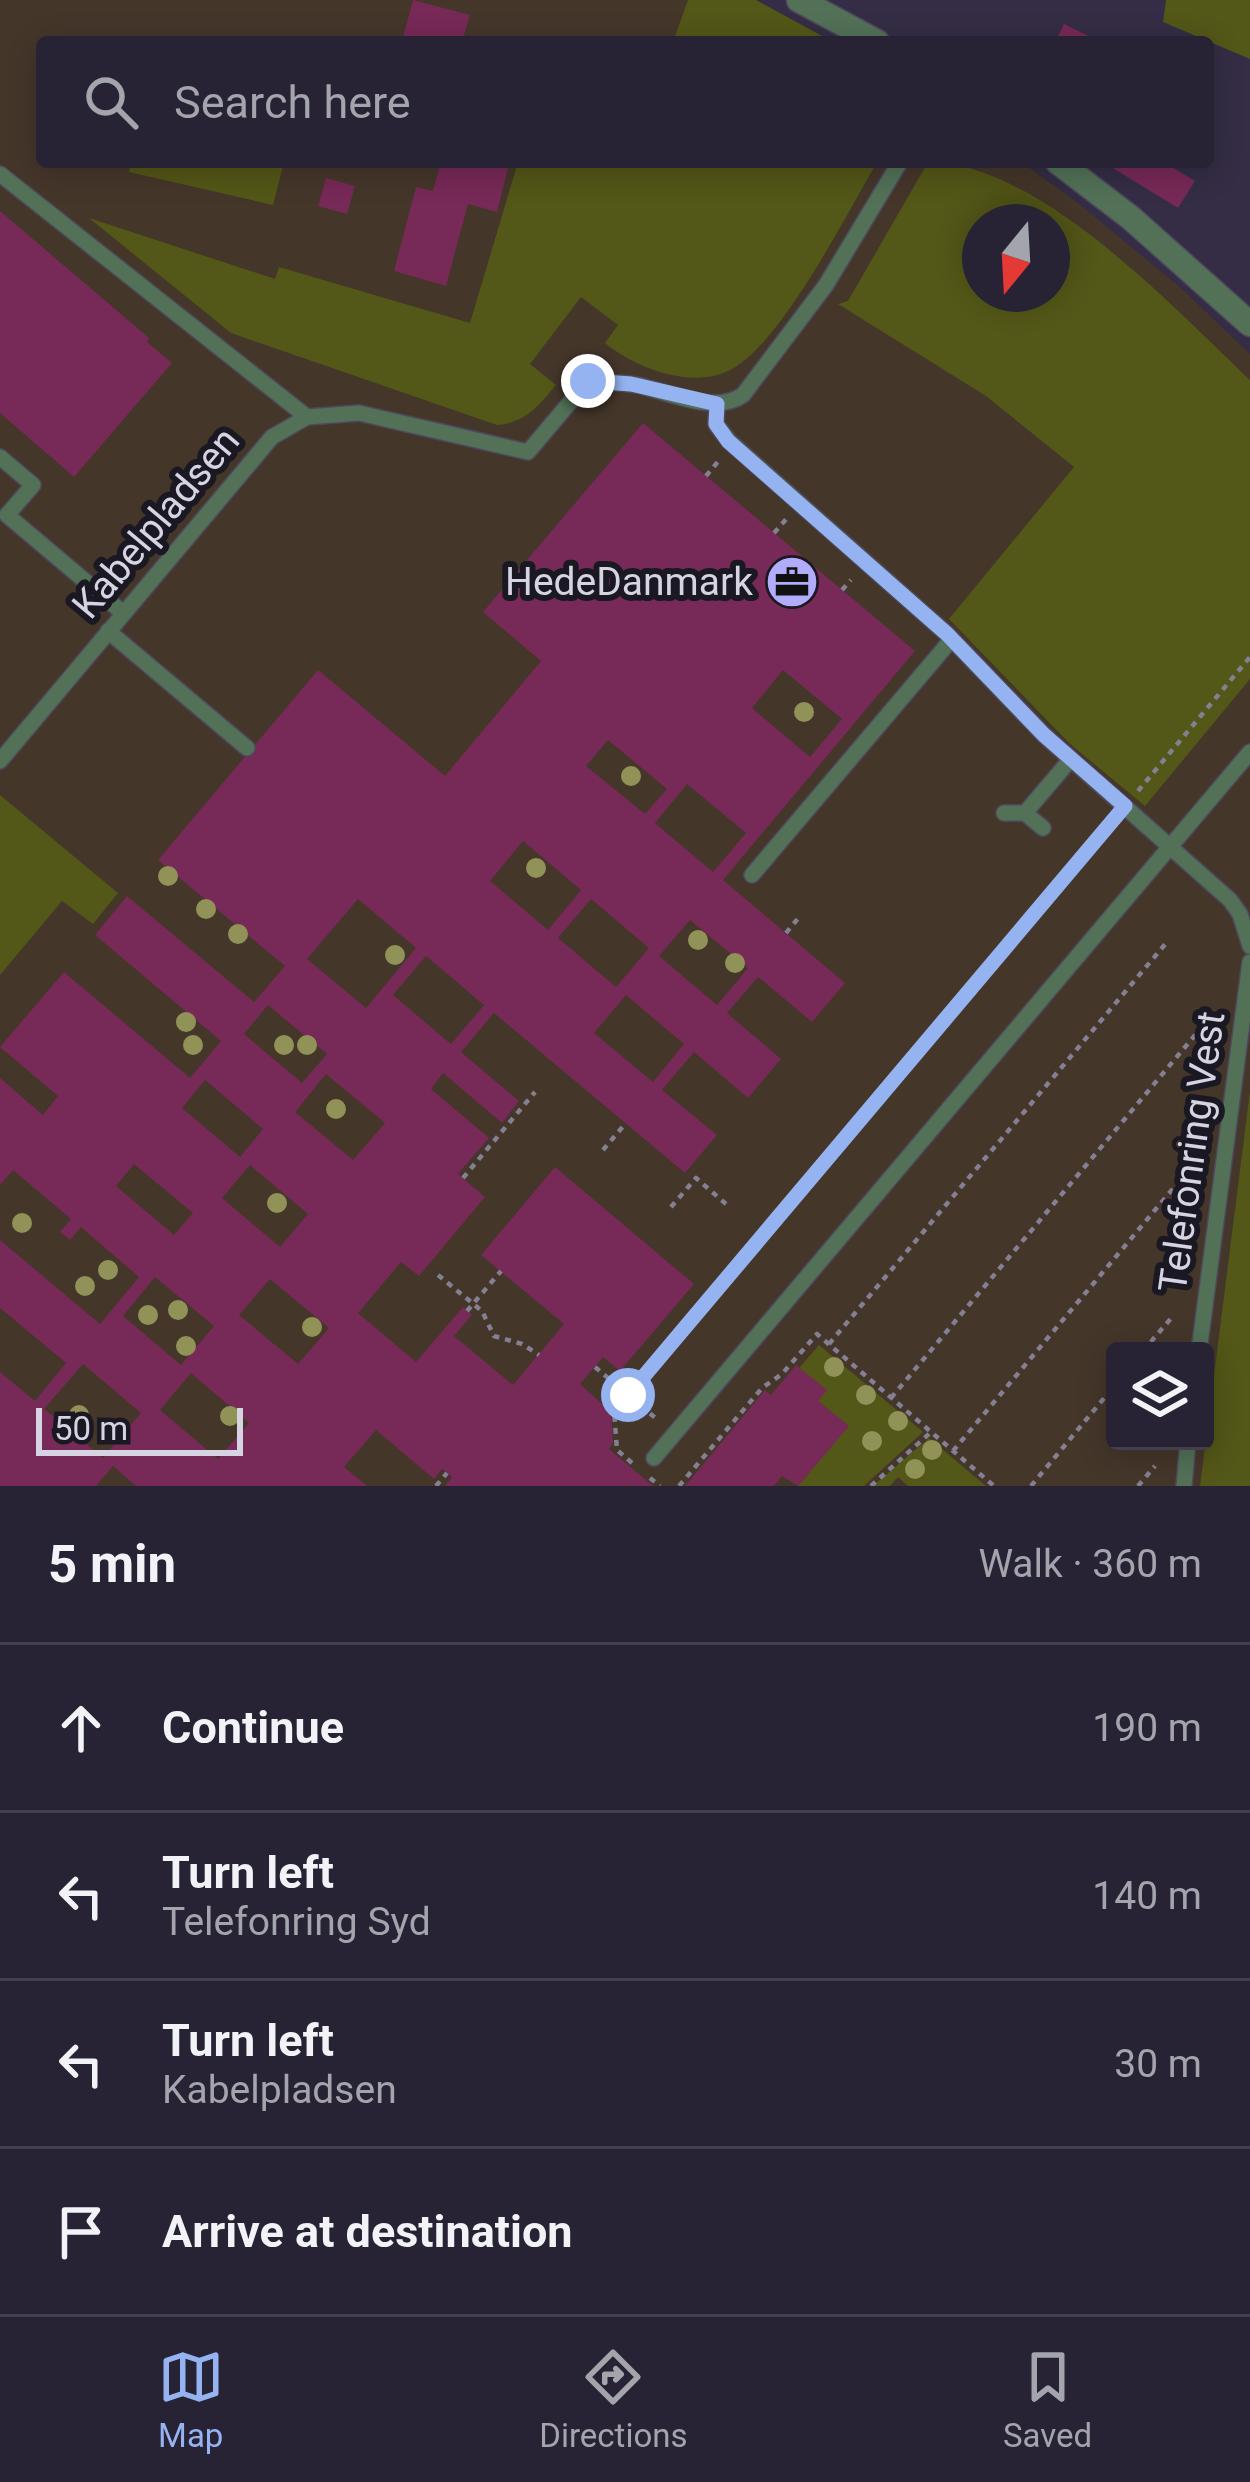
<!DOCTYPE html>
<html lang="en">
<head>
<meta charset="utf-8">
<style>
  :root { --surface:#272234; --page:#2f2a3c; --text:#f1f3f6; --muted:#a4a4ac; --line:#433f4f; --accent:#95b2f1 }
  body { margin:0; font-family:Roboto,sans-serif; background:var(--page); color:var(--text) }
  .controls { position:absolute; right:36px; bottom:36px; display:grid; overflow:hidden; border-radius:12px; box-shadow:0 6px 30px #0003 }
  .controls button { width:108px; height:108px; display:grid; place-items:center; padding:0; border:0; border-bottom:3px solid var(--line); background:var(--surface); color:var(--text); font:60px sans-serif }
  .compass { position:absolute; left:962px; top:204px; width:108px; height:108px; border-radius:50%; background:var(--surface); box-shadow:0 6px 30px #0003; rotate:198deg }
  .scale { position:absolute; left:36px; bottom:30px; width:207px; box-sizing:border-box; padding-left:12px; border:6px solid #d6d3e2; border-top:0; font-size:33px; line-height:42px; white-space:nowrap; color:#d6d3e2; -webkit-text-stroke:9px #1a1822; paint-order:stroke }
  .stop { position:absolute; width:36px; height:36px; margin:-27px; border:9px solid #95b2f1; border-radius:50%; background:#fff }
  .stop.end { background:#95b2f1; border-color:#fff; box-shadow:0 3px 12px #0008 }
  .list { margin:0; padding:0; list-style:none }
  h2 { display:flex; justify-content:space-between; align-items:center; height:156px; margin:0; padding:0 48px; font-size:51px }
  h2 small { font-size:39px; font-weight:400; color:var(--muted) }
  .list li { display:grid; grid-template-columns:78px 1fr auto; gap:36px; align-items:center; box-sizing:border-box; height:168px; padding:0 48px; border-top:3px solid var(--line) }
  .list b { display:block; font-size:45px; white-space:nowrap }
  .list p { margin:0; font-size:39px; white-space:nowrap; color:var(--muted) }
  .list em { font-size:39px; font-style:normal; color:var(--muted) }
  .icon { flex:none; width:66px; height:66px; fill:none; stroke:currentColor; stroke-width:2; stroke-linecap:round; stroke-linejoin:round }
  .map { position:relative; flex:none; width:1250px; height:1486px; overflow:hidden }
  .search { position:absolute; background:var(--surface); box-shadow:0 6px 30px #0003; left:36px; right:36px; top:36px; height:132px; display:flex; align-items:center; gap:30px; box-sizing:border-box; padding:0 42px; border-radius:12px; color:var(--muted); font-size:45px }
  .sheet { height:828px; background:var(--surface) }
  nav { display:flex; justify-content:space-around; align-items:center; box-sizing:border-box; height:168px; border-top:3px solid var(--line); background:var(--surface); font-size:33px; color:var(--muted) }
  nav a { display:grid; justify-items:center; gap:6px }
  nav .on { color:var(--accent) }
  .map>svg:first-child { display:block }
  .industrial { fill:#45362a; fill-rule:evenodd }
  .green { fill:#535717; fill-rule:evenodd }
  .building { fill:#772957; fill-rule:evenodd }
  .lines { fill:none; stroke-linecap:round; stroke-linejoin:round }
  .service-casing { stroke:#4e485e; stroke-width:18 }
  .tertiary-casing { stroke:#4e485e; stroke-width:27 }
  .path { stroke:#847f92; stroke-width:4.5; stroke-dasharray:6 6; stroke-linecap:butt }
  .service { stroke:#527157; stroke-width:15 }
  .tertiary { stroke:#527157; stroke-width:24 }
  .tree { fill:#909258 }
  .route { stroke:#95b2f1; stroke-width:15 }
  .labels { text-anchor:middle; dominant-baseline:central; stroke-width:12; stroke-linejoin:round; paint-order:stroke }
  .street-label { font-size:39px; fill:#d6d3e2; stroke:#1a1822 }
  .poi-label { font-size:39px; fill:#d6d3e2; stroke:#1a1822; text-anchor:end }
</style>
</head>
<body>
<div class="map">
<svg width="1250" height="1486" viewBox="0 0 1250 1486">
  <rect width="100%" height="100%" fill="#342d45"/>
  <path class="industrial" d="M0 0H756L833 42H42V162H1021L1074 200 1181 288 1250 354V1486H0ZM980 222H1052V294H980ZM1115 1351H1205V1441H1115Z"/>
  <path class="green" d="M688 0H756L833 42H673Z
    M1166 0H1250V59L1163 22Z
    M131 162H284L273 205 129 172Z
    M518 162H877C847 214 783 339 734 368 695 391 637 369 605 343L618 325 581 297 530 364 556 385C537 407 527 422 497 425L231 333 89 218 275 279 279 267 470 323Z
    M928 162C1038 162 1173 307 1250 380V679L1145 806 1070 744 949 619 1074 467 986 396 838 304 848 301ZM1052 222V294H980V222Z
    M0 795 118 893 93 924 62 901 0 975Z
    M1250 1091V1486H1200Z
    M819 1345 923 1432 864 1486H798L848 1426 818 1401 799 1368Z
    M929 1438 986 1486H908L898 1477 890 1486H873Z"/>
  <path class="building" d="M413 0 470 15 462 42H420L403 37Z
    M1064 24 1101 42H1055Z
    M441 162H484L508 168 497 212 468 204 446 286 394 271 416 187 433 191Z
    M1103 162H1164L1195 181 1178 208Z
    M326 178 355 186 347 214 318 206Z
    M0 211 149 338 147 342 172 363 74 477 0 413Z
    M643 423 915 651 723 880 845 983 812 1022 758 977 727 1013 781 1059 748 1098 694 1052 662 1090 717 1135 685 1173 494 1013 461 1052 519 1101 502 1123 443 1073 431 1089 489 1138 458 1174 485 1197 419 1276 401 1262 358 1313 416 1362 463 1307 472 1315 454 1336 513 1385 564 1324 481 1255 555 1167 694 1284 620 1371 603 1357 580 1384 611 1412 613 1443 609 1449 653 1486H445L452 1477 442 1469 434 1479 376 1430 344 1467 367 1486H136L113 1466 96 1486H0V1372L35 1401 66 1363 0 1308V1240L100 1324 139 1277 81 1227 70 1240 60 1232 71 1219 13 1170 0 1185V1078L43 1115 58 1096 0 1047 64 972 190 1078 221 1041 95 935 127 896 254 1002 285 966 158 860 318 670 445 776 541 661 483 612ZM783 670 842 719 810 757 752 708ZM608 740 667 789 645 814 586 766ZM687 784 746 833 713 872 655 823ZM523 841 581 890 548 930 490 881ZM358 899 416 948 366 1008 307 959ZM591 899 649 948 616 987 558 938ZM690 920 748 968 717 1005 659 956ZM426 956 484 1005 451 1044 393 995ZM626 995 684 1044 653 1082 594 1033ZM268 1005 327 1054 302 1083 244 1034ZM326 1074 385 1123 353 1160 295 1112ZM205 1080 263 1129 240 1157 182 1108ZM134 1164 193 1213 174 1235 116 1186ZM250 1165 308 1214 280 1247 222 1198ZM155 1277 214 1326 181 1365 123 1316ZM270 1279 329 1328 298 1364 239 1315ZM83 1364 141 1413 103 1458 44 1409ZM191 1373 249 1423 218 1459 160 1410Z
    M796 1365 827 1390 818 1401 849 1426 798 1486 782 1476 774 1486H685L765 1390 771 1395Z"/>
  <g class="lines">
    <g class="service-casing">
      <path id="service" d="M0 174 307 417
        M717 404 716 424 729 441 947 634 1044 735 1230 900 1240 914 1250 946
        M0 457 33 485 7 515 123 613
        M108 631 247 748
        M0 761 272 437 307 417 359 413 528 452 588 381C604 382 621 382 637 385 669 392 714 415 743 395L826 285 900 162
        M1004 813H1025
        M1043 828 1025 813 1071 759
        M752 875 952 639
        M1199 1351 1250 962
        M654 1458 1250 752
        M1184 1486 1188 1441"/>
    </g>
    <g class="tertiary-casing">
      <path id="tertiary" d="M799 0 877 42
        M1058 162 1131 218 1250 324"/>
    </g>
    <path class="path" d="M706 476 721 458
      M774 533 788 517
      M842 590 851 580
      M1138 791 1250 657
      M786 933 800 916
      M603 1150 625 1124
      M463 1178 535 1092
      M671 1207 696 1178 726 1204
      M438 1275 482 1311 494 1336 522 1344 539 1355
      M467 1311 501 1271
      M829 1344 1167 942
      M1143 1351 1173 1316
      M595 1367 659 1421
      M891 1398 1201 1028
      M953 1451 1176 1185
      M632 1463 617 1450 614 1411 1111 822
      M650 1478 660 1486
      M436 1486 447 1473
      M679 1486 762 1388 782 1374 817 1334 994 1486
      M871 1486 931 1432
      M1031 1486 1115 1385
      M1138 1486 1155 1466"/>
    <use href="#service" class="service"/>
    <use href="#tertiary" class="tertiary"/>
  </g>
  <g class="tree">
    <circle cx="804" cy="712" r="10"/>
    <circle cx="631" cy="776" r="10"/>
    <circle cx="536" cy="868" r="10"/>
    <circle cx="168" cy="876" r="10"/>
    <circle cx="206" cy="909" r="10"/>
    <circle cx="238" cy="934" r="10"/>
    <circle cx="698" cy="940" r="10"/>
    <circle cx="395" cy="955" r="10"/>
    <circle cx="735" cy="963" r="10"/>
    <circle cx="186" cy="1022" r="10"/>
    <circle cx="193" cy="1045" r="10"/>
    <circle cx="284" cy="1045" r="10"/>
    <circle cx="307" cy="1045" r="10"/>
    <circle cx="336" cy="1109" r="10"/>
    <circle cx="277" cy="1203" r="10"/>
    <circle cx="22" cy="1223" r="10"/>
    <circle cx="108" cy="1270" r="10"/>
    <circle cx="85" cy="1286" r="10"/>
    <circle cx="178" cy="1310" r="10"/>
    <circle cx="148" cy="1315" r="10"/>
    <circle cx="312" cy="1327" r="10"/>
    <circle cx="186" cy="1346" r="10"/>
    <circle cx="834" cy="1367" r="10"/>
    <circle cx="866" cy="1395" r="10"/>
    <circle cx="79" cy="1415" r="10"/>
    <circle cx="230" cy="1416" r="10"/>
    <circle cx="898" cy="1421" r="10"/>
    <circle cx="872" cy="1441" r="10"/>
    <circle cx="932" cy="1450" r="10"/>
    <circle cx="915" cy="1469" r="10"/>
  </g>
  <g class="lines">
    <path class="route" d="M588 381 631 384 717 404 716 424 728 441 947 634 1044 735 1125 806 628 1395"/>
  </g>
  <defs>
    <g id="office-disc" transform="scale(2.7)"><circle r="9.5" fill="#b1adfa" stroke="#1a1822"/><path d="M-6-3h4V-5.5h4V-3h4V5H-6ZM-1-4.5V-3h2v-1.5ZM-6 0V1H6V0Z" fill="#111"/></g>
  </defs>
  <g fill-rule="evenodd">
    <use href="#office-disc" x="792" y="582"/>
  </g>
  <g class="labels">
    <g class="street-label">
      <text transform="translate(156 523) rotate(-50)">Kabelpladsen</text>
      <text transform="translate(1192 1152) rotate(-82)">Telefonring Vest</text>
    </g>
    <g class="poi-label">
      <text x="753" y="582">HedeDanmark</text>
    </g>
  </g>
</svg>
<div class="controls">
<button><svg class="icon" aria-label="layers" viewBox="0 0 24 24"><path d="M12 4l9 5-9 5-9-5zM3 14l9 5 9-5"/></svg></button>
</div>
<svg class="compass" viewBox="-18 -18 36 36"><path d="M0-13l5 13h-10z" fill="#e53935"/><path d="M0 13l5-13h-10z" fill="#a4a4ac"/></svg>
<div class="scale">50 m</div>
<div class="stop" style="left:628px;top:1395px"></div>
<div class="stop end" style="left:588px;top:381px"></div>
<div class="search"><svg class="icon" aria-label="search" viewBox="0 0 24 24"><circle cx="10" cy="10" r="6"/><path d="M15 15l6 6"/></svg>Search here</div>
</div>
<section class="sheet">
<h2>5 min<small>Walk · 360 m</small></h2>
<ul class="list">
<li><svg class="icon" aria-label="ahead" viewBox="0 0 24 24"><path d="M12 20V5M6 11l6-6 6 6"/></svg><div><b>Continue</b></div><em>190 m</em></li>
<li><svg class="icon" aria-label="left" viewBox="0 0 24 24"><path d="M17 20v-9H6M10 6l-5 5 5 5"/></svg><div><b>Turn left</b><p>Telefonring Syd</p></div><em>140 m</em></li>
<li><svg class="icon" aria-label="left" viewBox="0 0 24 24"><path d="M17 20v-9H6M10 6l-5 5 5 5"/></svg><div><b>Turn left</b><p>Kabelpladsen</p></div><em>30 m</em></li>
<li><svg class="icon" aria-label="arrive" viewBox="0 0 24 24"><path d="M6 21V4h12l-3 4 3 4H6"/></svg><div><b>Arrive at destination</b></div></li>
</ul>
</section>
<nav>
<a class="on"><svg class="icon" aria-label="map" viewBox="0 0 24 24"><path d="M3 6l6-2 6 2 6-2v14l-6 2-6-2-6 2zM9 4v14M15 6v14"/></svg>Map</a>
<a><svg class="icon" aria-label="directions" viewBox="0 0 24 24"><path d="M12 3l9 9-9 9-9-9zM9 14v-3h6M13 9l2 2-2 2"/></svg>Directions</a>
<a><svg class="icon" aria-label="saved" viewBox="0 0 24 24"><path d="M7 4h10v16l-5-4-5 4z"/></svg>Saved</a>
</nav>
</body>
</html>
